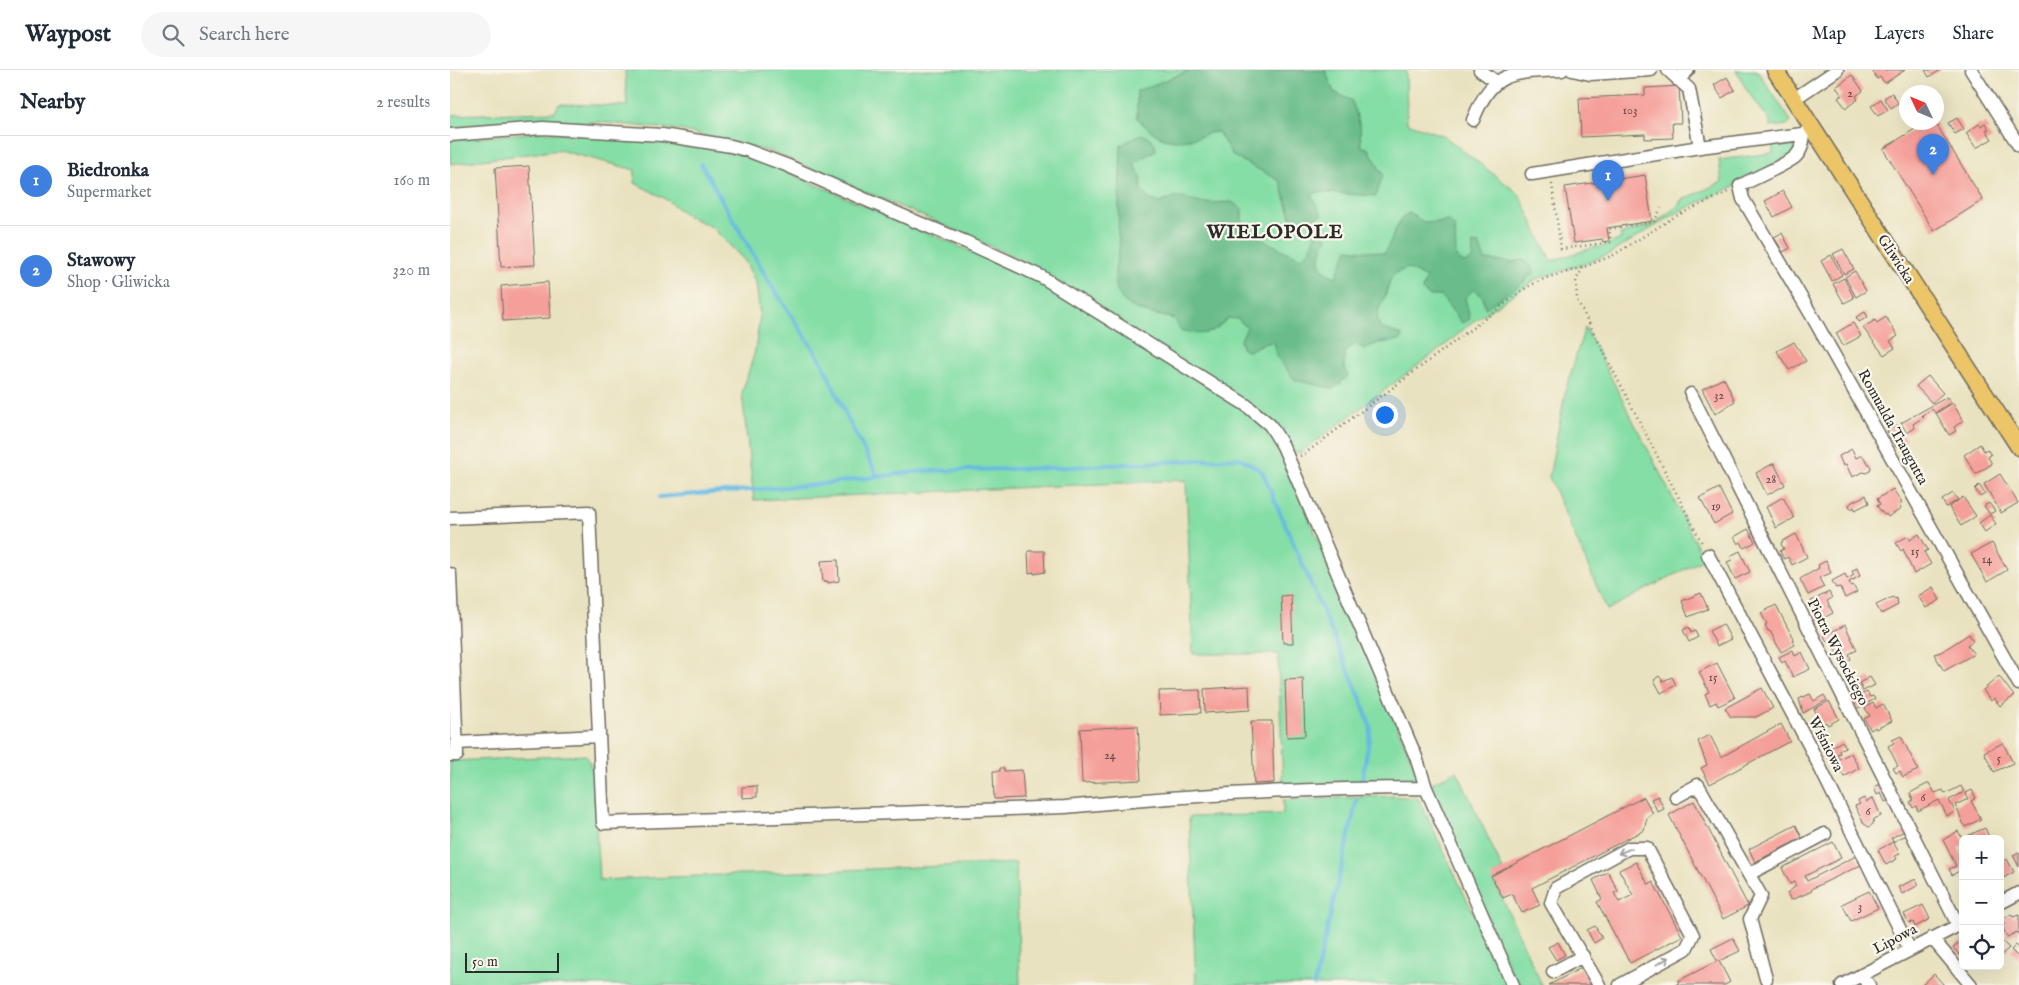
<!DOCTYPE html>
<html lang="en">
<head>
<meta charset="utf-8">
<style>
  :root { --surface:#fff; --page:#f6f6f7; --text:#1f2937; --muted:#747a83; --line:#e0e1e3; --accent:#ea580c }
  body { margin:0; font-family:"IM FELL English",serif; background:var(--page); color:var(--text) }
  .controls { position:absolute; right:15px; bottom:15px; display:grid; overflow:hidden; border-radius:8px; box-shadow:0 5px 20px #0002 }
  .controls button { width:45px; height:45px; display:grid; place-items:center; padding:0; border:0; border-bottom:1px solid var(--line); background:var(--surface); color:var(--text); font:25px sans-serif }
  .compass { position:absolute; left:1449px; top:15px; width:45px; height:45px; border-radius:50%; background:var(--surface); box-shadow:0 5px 20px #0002; rotate:314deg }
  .scale { position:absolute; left:15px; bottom:12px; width:94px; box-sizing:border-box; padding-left:5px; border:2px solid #2b2b2b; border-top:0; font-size:14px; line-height:18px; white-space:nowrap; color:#2b2b2b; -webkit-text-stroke:4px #fbf7ec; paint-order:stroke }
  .you { position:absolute; left:934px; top:344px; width:18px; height:18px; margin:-12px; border:4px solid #fff; border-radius:50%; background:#1a73e8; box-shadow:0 0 0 8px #1a73e833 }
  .badge { display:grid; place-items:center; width:32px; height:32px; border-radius:50%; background:var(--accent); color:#fff; font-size:16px; font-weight:700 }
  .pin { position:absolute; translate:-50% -41px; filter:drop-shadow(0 1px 2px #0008) }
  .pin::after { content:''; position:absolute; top:26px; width:18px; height:15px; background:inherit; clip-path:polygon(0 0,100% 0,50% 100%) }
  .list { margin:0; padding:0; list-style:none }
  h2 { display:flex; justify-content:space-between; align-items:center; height:65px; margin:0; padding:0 20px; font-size:21px }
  h2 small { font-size:16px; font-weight:400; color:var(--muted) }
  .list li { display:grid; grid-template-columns:32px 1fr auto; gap:15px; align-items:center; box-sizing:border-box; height:90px; padding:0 20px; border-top:1px solid var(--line) }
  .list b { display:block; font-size:19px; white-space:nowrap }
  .list p { margin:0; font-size:16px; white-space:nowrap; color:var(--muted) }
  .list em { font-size:16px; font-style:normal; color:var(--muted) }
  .icon { flex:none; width:28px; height:28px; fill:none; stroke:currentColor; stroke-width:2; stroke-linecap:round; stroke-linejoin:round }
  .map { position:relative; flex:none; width:1569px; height:915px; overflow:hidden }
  header { display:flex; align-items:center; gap:30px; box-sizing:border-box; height:70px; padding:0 25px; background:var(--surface); border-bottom:1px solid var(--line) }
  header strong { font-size:24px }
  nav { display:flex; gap:28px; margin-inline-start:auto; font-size:18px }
  .search { width:350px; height:45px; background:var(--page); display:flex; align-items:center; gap:12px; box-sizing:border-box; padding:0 18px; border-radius:28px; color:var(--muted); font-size:19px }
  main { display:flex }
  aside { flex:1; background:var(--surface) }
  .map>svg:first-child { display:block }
  .green { fill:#84dea5; stroke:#588468 }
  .forest { fill:#6bbd8a; stroke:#4b745a }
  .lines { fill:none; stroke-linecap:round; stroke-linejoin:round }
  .stream { stroke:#66bae2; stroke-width:4 }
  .building { fill:#f59f9a }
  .minor-casing { stroke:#6e6b5f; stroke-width:15 }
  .major-casing { stroke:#6e6b5f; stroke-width:19 }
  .path { stroke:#6e6b5f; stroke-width:2.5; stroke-dasharray:1 4; stroke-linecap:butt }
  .minor { stroke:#fff; stroke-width:12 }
  .major { stroke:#ecc569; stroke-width:16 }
  .oneway { stroke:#a0a0a0 }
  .labels { text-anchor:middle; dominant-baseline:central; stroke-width:4.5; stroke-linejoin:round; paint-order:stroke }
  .number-label { font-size:12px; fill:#5e4847 }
  .street-label { font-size:15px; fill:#2b2b2b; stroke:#fbf7ec }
  .district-label { font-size:20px; font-weight:bold; letter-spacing:1px; fill:#2b2b2b; stroke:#fbf7ec }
</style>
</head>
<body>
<header>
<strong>Waypost</strong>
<div class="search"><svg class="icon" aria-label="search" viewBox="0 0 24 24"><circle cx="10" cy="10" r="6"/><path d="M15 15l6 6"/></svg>Search here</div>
<nav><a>Map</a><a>Layers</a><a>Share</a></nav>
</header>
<main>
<aside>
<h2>Nearby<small>2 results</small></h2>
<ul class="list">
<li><span class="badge" style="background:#3f7fe0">1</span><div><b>Biedronka</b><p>Supermarket</p></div><em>160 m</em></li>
<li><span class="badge" style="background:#3f7fe0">2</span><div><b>Stawowy</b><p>Shop · Gliwicka</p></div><em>320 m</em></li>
</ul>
</aside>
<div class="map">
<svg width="1569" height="915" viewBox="0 0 1569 915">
  <rect width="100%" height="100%" fill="#fbf7ec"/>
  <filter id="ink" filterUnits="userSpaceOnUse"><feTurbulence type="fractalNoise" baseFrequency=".02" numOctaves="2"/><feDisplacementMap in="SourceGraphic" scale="10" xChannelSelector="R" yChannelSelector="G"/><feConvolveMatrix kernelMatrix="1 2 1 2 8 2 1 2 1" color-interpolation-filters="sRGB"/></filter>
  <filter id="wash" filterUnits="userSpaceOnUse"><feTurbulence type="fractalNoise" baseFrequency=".0096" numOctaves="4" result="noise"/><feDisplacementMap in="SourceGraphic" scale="20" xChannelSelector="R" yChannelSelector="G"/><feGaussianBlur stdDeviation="1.12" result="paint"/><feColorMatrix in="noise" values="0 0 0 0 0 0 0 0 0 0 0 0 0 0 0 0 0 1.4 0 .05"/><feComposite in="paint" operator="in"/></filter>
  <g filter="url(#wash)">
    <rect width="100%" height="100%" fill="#e9e2c0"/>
    <path class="green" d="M175 0H956L957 53 994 66 1069 124 1101 191 1148 176 1149 178 1171 169 1170 165 1204 154 1230 134V131L1272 112 1269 90 1323 83 1322 73 1346 76 1341 85 1285 116 1230 141 1159 184 1140 192 1086 209 1021 253 998 273 850 383 840 381 822 352 588 199 517 165 322 82 230 60 148 52 81 54 0 61V45L105 42 109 34 177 36Z
      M1286 0H1307L1341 51 1337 55 1320 57V51L1296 19Z
      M89 62 189 68 257 77 302 87 594 213 800 344C817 359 838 381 838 405L843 410 972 715 833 717 828 584H743L736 410 304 430 292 323 305 281 310 245 306 213 295 191 262 157 236 145 214 128 185 113V100L109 80 0 94V70Z
      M1135 257 1254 489 1157 540 1099 407 1116 319Z
      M136 685 143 701 149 810 566 793 570 915H0V691Z
      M1007 701 1053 800 1042 806 1092 915H1067L983 724 982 713Z
      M943 726 968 728 1058 915H746L739 747 833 744V730Z"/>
    <path class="forest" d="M741 0H875L884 22 902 31 910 56 911 76 919 79 933 105 926 126 867 122 862 126 872 145 853 150H842L830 111 783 86 768 62C760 62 753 66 745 68 717 73 706 68 687 48V21Z
      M691 64C700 68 705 69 706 80L692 88 684 94 691 106V120L699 129 710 133 727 126 750 133 782 132 792 139V159C812 168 830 180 851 188L860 180 869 153 877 168C869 185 863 199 886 207L898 179 935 183 951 148 959 143 975 153 999 151 1005 157 1006 187 1014 193 1022 190 1023 173 1029 174 1035 190 1060 192 1075 190 1085 202 1066 218 1035 238 1033 227 1024 219 1015 228 1020 249 1012 253 991 226H979L972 220 976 208 957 198C954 200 949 201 946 203 938 209 939 217 936 224 931 237 923 244 931 258L952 265 951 270 928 273 914 279 906 274 895 281 894 296 898 306 884 319 845 310 826 286 824 272 812 274 799 281 793 280 790 271 797 258 788 249 778 248C760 266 754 266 730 260L725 249C697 242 663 242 665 202 666 186 672 182 668 164L671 75Z"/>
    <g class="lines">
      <path class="stream" d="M251 94 321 215 372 292 398 349 428 407
        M209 427 364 415 472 401 602 398 790 388 812 401 910 627 921 659 912 710
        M864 915 907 730"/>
    </g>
    <g id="blocks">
      <path class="building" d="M1422 0H1455L1435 13 1430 7 1427 9Z
        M1475 0H1491L1479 7Z
        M1402 5 1413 21 1406 26 1408 29 1396 38 1388 28 1392 25 1386 17Z
        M1277 7 1285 20 1272 28 1264 15Z
        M1229 16 1231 53H1222L1223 68 1195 69V64L1131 67 1129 28 1195 25V18Z
        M1442 23 1448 33 1441 38 1434 28Z
        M1431 29 1438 40 1428 46 1421 36Z
        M1507 48 1514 59 1505 64 1498 53Z
        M1476 52H1485L1533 130 1484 161 1433 79Z
        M1535 53 1539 59 1536 60 1542 69 1526 78 1516 63 1529 54 1531 56Z
        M79 96 85 195 51 197 45 98Z
        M1195 105 1202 151 1157 158 1159 171 1153 172 1152 169 1124 173 1115 117Z
        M1333 121 1342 137 1324 147 1315 131Z
        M1332 163 1340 178 1333 182 1324 167Z
        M1393 179 1404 199 1394 204 1383 184Z
        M1381 185 1392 205 1382 211 1371 191Z
        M1405 201 1416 221 1406 227 1395 207Z
        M1394 208 1404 228 1394 233 1383 214Z
        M98 212 100 248 53 251 51 216Z
        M1415 242 1418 247 1409 252 1406 247Z
        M1436 247 1448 266 1440 271 1445 278 1434 285 1413 258 1425 250 1427 253Z
        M1403 253 1411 266 1393 276 1386 263Z
        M1344 272 1356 291 1339 300 1327 281Z
        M1478 306 1493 323 1482 333 1466 316Z
        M1274 308 1285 331 1265 344 1252 319Z
        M1497 327 1501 332 1485 343 1482 339 1472 345 1474 347 1463 354 1465 358 1457 363 1451 353Z
        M1503 333 1513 351 1504 357 1506 361 1499 365 1486 343Z
        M1447 355 1456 371 1446 377 1437 361Z
        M1530 374 1534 381 1537 379 1541 385 1538 387 1542 394 1526 404 1514 385Z
        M1402 379 1406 388 1412 385 1421 397 1420 401 1416 403 1413 402 1402 407 1396 394 1393 396 1389 386Z
        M1324 393 1335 415 1317 425 1306 403Z
        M1550 404 1568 433 1551 443 1534 414Z
        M1529 415 1535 424 1530 427 1525 419Z
        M1269 418 1282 444 1264 454 1250 428Z
        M1443 419 1452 433 1449 435 1451 439 1438 447 1436 444 1434 445 1427 436 1430 434 1427 429Z
        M1503 423 1508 430 1496 437 1492 430Z
        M1416 425 1419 433 1405 440 1404 437 1401 439 1399 435 1402 432Z
        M1333 427 1344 448 1326 458 1316 437Z
        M1513 427 1526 446 1511 456 1499 437Z
        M1539 433 1545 441 1540 444 1534 436Z
        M1540 445 1546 454 1535 462 1529 453Z
        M1298 459 1305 472 1294 478 1291 472 1288 474 1284 467Z
        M1346 464 1357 487 1342 495 1338 487 1334 489 1330 481 1334 479 1331 474 1333 471Z
        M1469 464 1478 480 1474 482 1481 494 1464 504 1453 479 1451 481 1446 473 1458 466 1460 470Z
        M1542 473 1557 500 1537 512 1521 484Z
        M578 481H594L595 502 584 504V502L579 503Z
        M1290 481 1300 502 1285 509 1277 492 1282 490 1280 486Z
        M388 490 389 511 378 513V511L373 512 371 491Z
        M1376 491 1381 503 1369 508 1374 517 1358 525 1350 509 1369 498 1368 495Z
        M1407 498 1410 506 1399 512 1401 516 1403 515 1407 522 1395 528 1390 517 1386 518 1382 511 1395 504 1397 509 1404 505 1402 501Z
        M1483 517 1490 530 1476 538 1468 526Z
        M1379 522 1382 528 1377 531 1383 543 1370 550 1361 531Z
        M1251 523 1258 539 1238 547 1232 531Z
        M841 525 843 573H833L831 526Z
        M1443 527 1445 529 1447 528 1448 535 1431 544 1426 535Z
        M1326 535 1344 570 1342 571 1345 575 1331 582 1320 561H1318L1315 555 1317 554 1311 543Z
        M1273 554 1281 569 1267 576 1259 561Z
        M1395 555 1407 580 1399 584 1401 589 1393 594 1381 572 1378 573 1374 566Z
        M1239 557 1241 563 1245 561 1248 567 1239 572 1233 560Z
        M1519 564 1523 571 1517 575 1524 584 1494 601 1484 584 1491 582Z
        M1343 580 1345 586 1352 582 1360 599 1343 607 1335 591 1332 593 1329 587Z
        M1267 593 1285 628 1268 636 1266 632 1260 635 1255 624 1259 622 1249 602Z
        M1209 606 1213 611 1222 607 1226 615 1211 623 1204 610Z
        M1549 606 1564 626 1550 636 1544 628 1541 631 1533 620Z
        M1420 607 1425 615 1413 621 1409 613Z
        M853 609 855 666 837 667 835 610Z
        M799 616 800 640 755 643 754 619Z
        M1312 618 1323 638 1306 647H1281L1275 638Z
        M750 620 751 643 710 645 709 621Z
        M1417 622 1420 627 1423 626 1425 629 1406 639 1401 629Z
        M1360 624 1364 631 1374 625 1377 630 1353 643 1349 629Z
        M1379 631 1389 649 1378 655 1376 652 1372 654 1364 639Z
        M1423 633 1426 638 1433 634 1442 651 1426 659 1425 657 1421 660 1414 649 1420 646 1415 638Z
        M801 651H822L824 713 804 714Z
        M1331 654 1340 671 1260 714 1251 698 1257 695 1248 671 1260 665 1271 687Z
        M688 656 691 710 632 713 630 659Z
        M1451 666 1468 700 1453 707 1450 701 1446 703 1443 698 1448 696 1438 676 1444 673 1442 670Z
        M1392 671 1396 677 1389 680 1390 683 1387 684 1389 687 1381 691 1375 681Z
        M1553 673 1563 693 1544 702 1534 682Z
        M1401 683 1409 698 1394 707 1391 702 1388 703 1384 697 1387 695 1385 691Z
        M550 698H554V701L572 700 574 728 544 729 543 701H550Z
        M1433 713 1441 729 1435 732 1431 723 1427 725 1424 717Z
        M1479 713 1485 723 1493 720 1495 724 1511 716 1514 722 1499 730 1505 742 1497 746 1489 730 1468 741 1466 736 1463 738 1460 732 1463 730 1460 723Z
        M307 716V727L292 728V717Z
        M1522 720 1526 728 1521 731 1531 749 1515 757 1505 735 1518 729 1516 723Z
        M1208 726 1214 739 1208 742 1201 729Z
        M1194 727 1203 744 1197 748 1194 760 1082 818 1090 835 1072 843 1062 824 1053 828 1041 806Z
        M1414 728 1416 732 1423 728 1431 746 1424 749 1423 754 1419 757 1414 754 1405 736 1410 734 1408 731Z
        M1244 731 1298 836 1273 849 1219 745Z
        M1346 755 1352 768 1305 792 1299 779Z
        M1535 758 1540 769H1518L1517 766Z
        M1456 760 1458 764 1443 772 1441 768Z
        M1508 761 1513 770V776L1508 778 1513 787V799L1502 805 1499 799 1506 796 1493 770Z
        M1383 772 1391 788 1355 806 1357 811 1406 786 1411 795 1361 819 1362 821 1351 826 1341 830 1337 823 1346 816 1344 812 1340 814 1332 798Z
        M1443 772 1450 784 1445 786 1447 789 1436 795 1428 780Z
        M1569 782V797L1563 785Z
        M1557 789 1564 802 1550 810V792Z
        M1186 792 1198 814 1203 812 1232 866 1180 893 1147 832 1152 829 1143 810 1158 802 1168 821 1164 823 1169 832 1183 825 1169 800Z
        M1466 809 1469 815 1452 824 1448 817Z
        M1419 821 1428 838 1401 851 1392 834Z
        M1473 835 1480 849 1465 857 1463 852 1459 853 1454 844Z
        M1561 844 1563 847 1569 845V865L1567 862 1557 867 1552 856 1555 854 1553 849Z
        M1145 856 1152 868 1144 873 1137 860Z
        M1283 868 1290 881 1269 891 1280 912 1275 915H1225L1229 913 1228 911 1267 891 1261 879Z
        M1513 869V888L1503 878Z
        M1550 869 1559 878 1550 886Z
        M1108 872 1115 885 1106 890 1098 877Z
        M1566 875 1569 878V888L1561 880Z
        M1131 898 1141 915H1099Z
        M1484 904 1494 915H1472Z"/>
    </g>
  </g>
  <g filter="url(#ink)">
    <use href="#blocks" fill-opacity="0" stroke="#6e6b5f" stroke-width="1"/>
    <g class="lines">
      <g class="minor-casing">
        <path id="minor" d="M1030 0 1045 11
          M1122 0 1140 4 1201 0
          M1218 0 1239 19 1250 77
          M1521 0 1569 76
          M1228 10 1238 0
          M1344 29 1387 0
          M1023 50C1043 0 1060 3 1112 0
          M1354 64C1353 72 1352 80 1346 86 1339 94 1303 108 1290 116L1293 129 1362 246 1569 614
          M0 65 93 58 212 65 281 76 296 80 336 95 467 152 516 172 592 207 796 335 820 355 833 376 966 687 976 718
          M1082 104 1250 77 1352 64 1361 60
          M1241 324 1508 855
          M0 448 139 442 153 753 615 737C735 725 856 718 976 718L1063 915
          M1258 485 1360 677 1460 880
          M0 504 7 685H0
          M7 673 149 666
          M1226 727 1248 715 1311 826 1300 849 1316 909
          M1299 804 1375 764
          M1550 833 1569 823
          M1482 868 1521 915
          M1103 902 1133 886
          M1411 905 1419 915
          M1149 915 1101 833 1106 818 1179 778H1197L1243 865 1236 879 1170 915
          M1392 915 1513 853"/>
      </g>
      <g class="major-casing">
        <path id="major" d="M1325 0 1569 377"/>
      </g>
      <path class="path" d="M1102 114 1111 179 1161 172 1159 159 1204 152 1211 138
        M1133 198 1126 210 1127 230 1253 475
        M850 386 853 385 1077 217 1096 208 1134 197 1162 186 1226 146 1280 121"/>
      <use href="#minor" class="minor"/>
      <use href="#major" class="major"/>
    </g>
    <defs><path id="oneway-shaft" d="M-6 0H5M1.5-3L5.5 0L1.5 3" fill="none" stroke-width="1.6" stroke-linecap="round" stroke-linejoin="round" transform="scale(1.25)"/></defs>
    <g class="oneway">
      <use href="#oneway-shaft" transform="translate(1175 781) rotate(158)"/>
      <use href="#oneway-shaft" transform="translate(1213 891) rotate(-29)"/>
    </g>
  </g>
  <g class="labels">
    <g class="number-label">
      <text x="1400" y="23">2</text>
      <text x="1180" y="40">103</text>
      <text x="1269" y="325">32</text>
      <text x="1321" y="409">28</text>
      <text x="1266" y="436">19</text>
      <text x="1465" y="481">15</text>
      <text x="1537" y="489">14</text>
      <text x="1263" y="607">15</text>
      <text x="660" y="685">24</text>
      <text x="1549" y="688">5</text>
      <text x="1473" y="727">6</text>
      <text x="1418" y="741">6</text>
      <text x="1410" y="836">3</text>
    </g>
    <g class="street-label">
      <text transform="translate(1446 189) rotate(57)">Gliwicka</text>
      <text transform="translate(1443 357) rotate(61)">Romualda Traugutta</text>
      <text transform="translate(1388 582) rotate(63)">Piotra Wysockiego</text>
      <text transform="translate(1376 674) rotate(63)">Wiśniowa</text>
      <text transform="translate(1445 869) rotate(-28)">Lipowa</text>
    </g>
    <g class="district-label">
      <text x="825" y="162">WIELOPOLE</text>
    </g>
  </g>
</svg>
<div class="controls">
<button>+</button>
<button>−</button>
<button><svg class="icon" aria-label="locate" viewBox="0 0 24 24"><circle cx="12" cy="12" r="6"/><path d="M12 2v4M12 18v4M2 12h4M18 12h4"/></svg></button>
</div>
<svg class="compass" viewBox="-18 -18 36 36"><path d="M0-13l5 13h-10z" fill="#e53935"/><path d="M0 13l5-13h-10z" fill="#747a83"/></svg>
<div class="scale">50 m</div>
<div class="you"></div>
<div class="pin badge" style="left:1158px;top:131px;background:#3f7fe0">1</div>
<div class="pin badge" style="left:1483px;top:105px;background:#3f7fe0">2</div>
</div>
</main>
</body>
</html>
